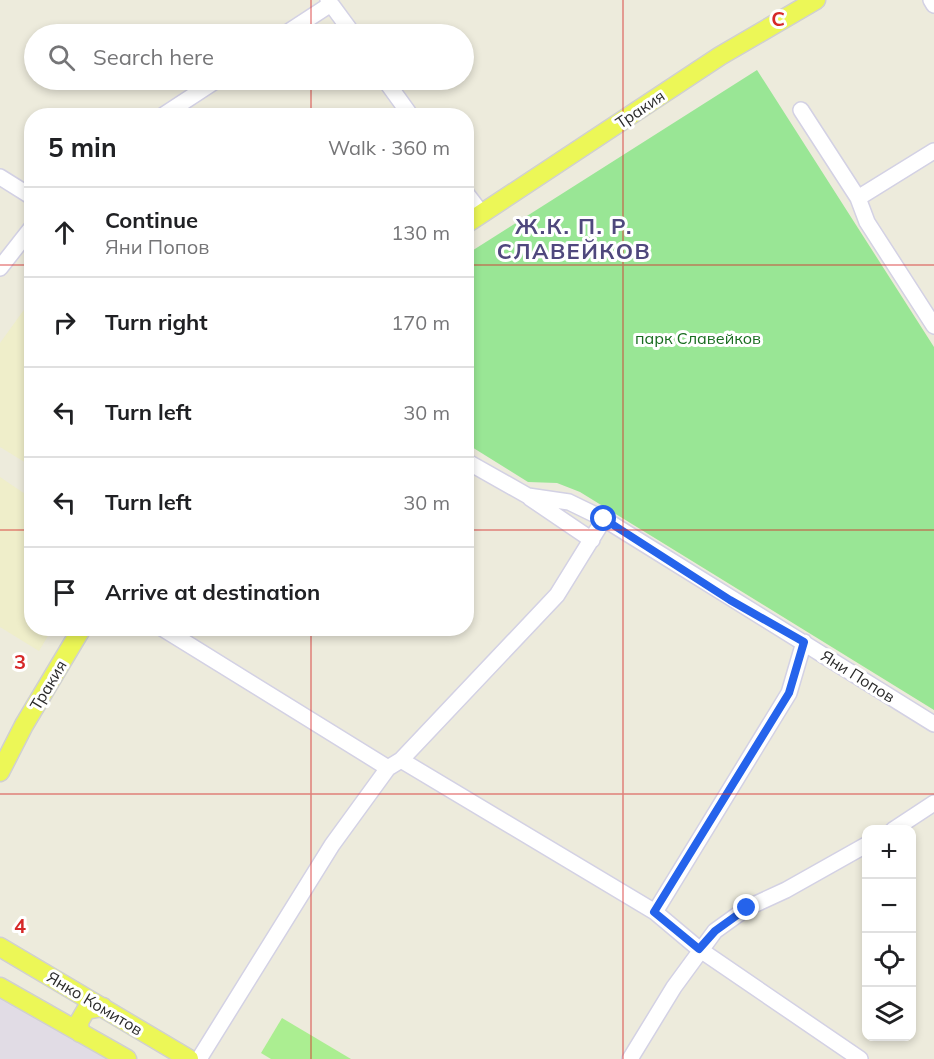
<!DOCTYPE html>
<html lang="en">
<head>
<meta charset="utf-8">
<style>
  :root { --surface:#fff; --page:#f2f2f2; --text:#202124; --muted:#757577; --line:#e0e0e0 }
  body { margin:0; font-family:Mulish,sans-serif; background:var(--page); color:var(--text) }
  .controls { position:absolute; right:18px; bottom:18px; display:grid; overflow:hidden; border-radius:12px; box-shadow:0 3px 9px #0003 }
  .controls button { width:54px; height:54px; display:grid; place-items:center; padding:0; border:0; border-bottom:2px solid var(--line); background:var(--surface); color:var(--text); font:30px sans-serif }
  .stop { position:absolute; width:18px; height:18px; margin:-14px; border:4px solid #2563eb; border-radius:50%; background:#fff }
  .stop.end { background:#2563eb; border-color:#fff; box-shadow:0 2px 6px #0008 }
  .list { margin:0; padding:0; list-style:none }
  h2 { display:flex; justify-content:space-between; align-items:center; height:78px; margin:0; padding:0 24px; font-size:26px }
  h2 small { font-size:20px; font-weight:400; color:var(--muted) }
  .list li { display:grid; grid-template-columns:39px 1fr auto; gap:18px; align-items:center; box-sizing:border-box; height:90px; padding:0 24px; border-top:2px solid var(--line) }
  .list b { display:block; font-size:22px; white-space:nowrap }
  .list p { margin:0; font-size:20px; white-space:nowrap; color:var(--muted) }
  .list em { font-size:20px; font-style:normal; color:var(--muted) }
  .icon { flex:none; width:33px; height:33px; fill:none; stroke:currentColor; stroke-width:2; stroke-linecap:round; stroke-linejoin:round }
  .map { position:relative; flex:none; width:934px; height:1059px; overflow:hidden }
  .search { position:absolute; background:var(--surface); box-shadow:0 3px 9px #0003; left:24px; top:24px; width:450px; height:66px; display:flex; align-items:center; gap:15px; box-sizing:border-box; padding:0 21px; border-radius:33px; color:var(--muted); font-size:22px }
  .panel { position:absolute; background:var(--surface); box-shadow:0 3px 9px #0003; left:24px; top:108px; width:450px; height:528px; border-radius:24px }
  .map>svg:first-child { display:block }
  .industrial { fill:#e1dce5 }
  .education { fill:#efeeca }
  .green { fill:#99e695 }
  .pitch { fill:#abee91 }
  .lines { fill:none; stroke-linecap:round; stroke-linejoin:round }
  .minor-casing { stroke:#d3d1e4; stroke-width:18 }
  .major-casing { stroke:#d0d0d0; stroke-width:21 }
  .minor { stroke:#fff; stroke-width:15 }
  .major { stroke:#ecf757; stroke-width:18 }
  .route { stroke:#2563eb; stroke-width:8 }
  .grid { fill:none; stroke:#d62828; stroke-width:1.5; stroke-opacity:0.55 }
  .labels { text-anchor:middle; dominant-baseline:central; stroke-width:6; stroke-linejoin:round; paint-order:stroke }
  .street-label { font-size:16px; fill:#2a2a2a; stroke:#fff }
  .park-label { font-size:16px; fill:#176b1e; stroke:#fff }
  .district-label { font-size:22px; font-weight:bold; letter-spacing:1.5px; fill:#4f487d; stroke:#fff }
  .grid-label { font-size:20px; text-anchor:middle; font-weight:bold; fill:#d62828; stroke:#fff; stroke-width:6; stroke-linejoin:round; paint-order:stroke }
</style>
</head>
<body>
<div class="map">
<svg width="934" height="1059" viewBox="0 0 934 1059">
  <rect width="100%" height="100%" fill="#edebdc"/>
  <path class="industrial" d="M0 990 115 1059H0Z"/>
  <path class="education" d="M31 300V466L0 447V343Z
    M0 477 31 498 32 628 52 629 39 651 0 627Z"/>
  <path class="green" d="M757 70 934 347V710L580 492 557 483 528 482 467 444V254Z"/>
  <path class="pitch" d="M282 1018 351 1059H271L261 1053Z"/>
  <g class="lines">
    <g class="minor-casing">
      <path id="minor" d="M328 0 353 34
        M931 0 934 5
        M285 34 331 4
        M385 80 411 116
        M801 110 858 198 867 222 934 326
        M162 116 217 80
        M0 177 32 197
        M466 193 482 214
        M858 198 934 151
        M0 268 32 227
        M466 461 528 496 569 502 604 519 934 724
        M530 498 592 540
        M162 628 388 768
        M401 760 655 912 699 949 860 1059
        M893 830 934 803
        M655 912 789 693 804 642
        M199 1059 332 845 388 768 401 760 557 595 604 519
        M630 1059 674 987 715 931 747 908 786 890 866 845"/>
    </g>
    <g class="major-casing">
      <path id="major" d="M466 224 720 56 816 0
        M0 772 24 725 82 628
        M0 947 189 1059
        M0 987 127 1059
        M80 1033 79 1022 86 1010 103 1007"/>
    </g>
    <use href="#minor" class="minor"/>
    <use href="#major" class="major"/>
  </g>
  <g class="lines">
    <path class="route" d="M604 519 730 600 804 642 789 693 654 912 699 949 715 931 747 908"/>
  </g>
  <path class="grid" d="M311 0V34M623 0V1059M311 80V116M0 265H32M466 265H934M0 530H32M466 530H934M311 628V1059M0 794H934"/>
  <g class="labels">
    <g class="street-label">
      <text transform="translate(640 109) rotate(-34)">Тракия</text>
      <text transform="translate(858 676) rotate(32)">Яни Попов</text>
      <text transform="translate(48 685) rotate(-59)">Тракия</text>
      <text transform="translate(95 1003) rotate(31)">Янко Комитов</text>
    </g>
    <g class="park-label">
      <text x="698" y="338">парк Славейков</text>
    </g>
    <g class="district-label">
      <text x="574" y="226">Ж.К. П. Р.<tspan x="574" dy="25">СЛАВЕЙКОВ</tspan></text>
    </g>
  </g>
  <g class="grid-label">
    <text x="778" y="26">C</text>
    <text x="20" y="669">3</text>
    <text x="20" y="933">4</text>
  </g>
</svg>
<div class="controls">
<button>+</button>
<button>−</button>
<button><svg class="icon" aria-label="locate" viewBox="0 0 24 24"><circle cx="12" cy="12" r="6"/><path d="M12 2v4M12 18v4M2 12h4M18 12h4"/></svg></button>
<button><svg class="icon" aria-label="layers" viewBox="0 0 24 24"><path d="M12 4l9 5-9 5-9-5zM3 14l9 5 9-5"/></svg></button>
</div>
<div class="stop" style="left:604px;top:519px"></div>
<div class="stop end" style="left:747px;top:908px"></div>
<div class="search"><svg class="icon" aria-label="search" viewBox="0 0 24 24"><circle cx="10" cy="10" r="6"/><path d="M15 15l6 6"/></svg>Search here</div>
<section class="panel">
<h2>5 min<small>Walk · 360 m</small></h2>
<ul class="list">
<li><svg class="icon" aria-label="ahead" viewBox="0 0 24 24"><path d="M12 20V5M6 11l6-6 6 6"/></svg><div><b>Continue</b><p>Яни Попов</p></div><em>130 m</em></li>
<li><svg class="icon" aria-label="right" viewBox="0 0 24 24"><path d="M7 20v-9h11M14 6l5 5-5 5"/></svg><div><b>Turn right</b></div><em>170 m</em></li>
<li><svg class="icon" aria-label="left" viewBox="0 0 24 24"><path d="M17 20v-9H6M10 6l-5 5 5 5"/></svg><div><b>Turn left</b></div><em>30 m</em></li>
<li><svg class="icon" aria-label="left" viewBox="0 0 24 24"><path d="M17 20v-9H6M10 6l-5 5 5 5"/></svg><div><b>Turn left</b></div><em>30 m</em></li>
<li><svg class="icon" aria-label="arrive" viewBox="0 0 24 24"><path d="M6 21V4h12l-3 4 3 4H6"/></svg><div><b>Arrive at destination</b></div></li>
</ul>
</section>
</div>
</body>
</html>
